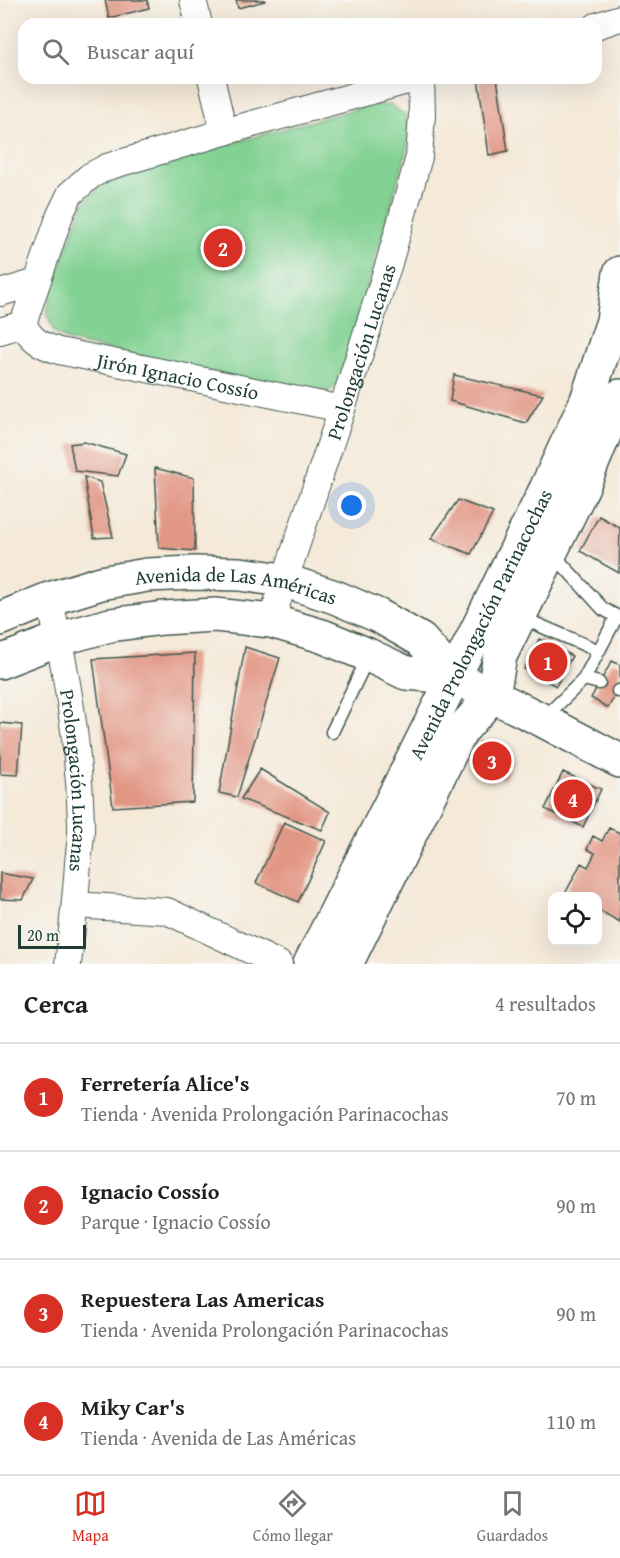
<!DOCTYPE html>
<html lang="es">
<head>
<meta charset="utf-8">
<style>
  :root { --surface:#fff; --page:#f6f6f6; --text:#202124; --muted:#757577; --line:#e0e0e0; --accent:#d93025 }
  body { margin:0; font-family:"Gentium Book Plus",serif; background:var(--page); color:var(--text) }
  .controls { position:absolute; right:18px; bottom:18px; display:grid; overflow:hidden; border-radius:12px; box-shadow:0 6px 24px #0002 }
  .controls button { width:54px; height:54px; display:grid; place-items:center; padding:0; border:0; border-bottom:2px solid var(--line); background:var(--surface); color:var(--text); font:30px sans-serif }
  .scale { position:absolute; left:18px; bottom:15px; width:68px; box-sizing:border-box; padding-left:6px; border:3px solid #1f3d34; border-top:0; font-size:16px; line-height:21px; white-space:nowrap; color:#1f3d34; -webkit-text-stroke:4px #f6f6f2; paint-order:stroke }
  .you { position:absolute; left:352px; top:506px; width:21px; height:21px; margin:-15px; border:4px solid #fff; border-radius:50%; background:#1a73e8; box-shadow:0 0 0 9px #1a73e833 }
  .badge { display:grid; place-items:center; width:39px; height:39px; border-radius:50%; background:var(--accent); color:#fff; font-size:20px; font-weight:700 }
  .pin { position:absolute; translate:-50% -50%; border:3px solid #fff; box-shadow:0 2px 6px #0006 }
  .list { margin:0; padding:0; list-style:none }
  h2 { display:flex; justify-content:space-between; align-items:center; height:78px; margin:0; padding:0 24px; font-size:26px }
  h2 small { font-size:20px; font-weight:400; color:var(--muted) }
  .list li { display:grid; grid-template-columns:39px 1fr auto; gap:18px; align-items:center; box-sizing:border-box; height:108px; padding:0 24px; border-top:2px solid var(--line) }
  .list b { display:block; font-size:22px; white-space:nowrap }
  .list p { margin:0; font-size:20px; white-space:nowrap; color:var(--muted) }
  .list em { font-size:20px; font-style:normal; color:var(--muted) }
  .icon { flex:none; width:33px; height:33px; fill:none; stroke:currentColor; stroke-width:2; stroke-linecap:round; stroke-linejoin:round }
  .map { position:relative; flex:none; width:620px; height:964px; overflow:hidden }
  .search { position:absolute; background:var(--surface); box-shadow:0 6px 24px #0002; left:18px; right:18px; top:18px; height:66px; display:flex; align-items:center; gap:15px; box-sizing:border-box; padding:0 21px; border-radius:18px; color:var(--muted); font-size:22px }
  .sheet { height:510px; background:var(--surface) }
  nav { display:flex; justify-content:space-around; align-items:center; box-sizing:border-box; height:84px; border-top:2px solid var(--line); background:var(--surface); font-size:16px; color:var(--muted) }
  nav a { display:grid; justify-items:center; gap:3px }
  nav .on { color:var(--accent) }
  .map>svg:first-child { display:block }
  .green { fill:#82d293; stroke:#508864; stroke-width:1.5 }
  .building { fill:#e29684 }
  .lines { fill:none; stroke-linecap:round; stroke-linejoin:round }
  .lane-casing { stroke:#3f574d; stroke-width:15 }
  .street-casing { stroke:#3f574d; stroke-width:28 }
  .secondary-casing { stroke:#3f574d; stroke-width:36 }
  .lane { stroke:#fff; stroke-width:12 }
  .street { stroke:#fff; stroke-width:26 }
  .secondary { stroke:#fff; stroke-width:33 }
  .labels { text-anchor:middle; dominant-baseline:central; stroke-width:4.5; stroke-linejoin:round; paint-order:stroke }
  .street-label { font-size:20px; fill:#1f3d34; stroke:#f6f6f2 }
</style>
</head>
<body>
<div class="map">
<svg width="620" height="964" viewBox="0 0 620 964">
  <rect width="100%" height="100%" fill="#f6f6f2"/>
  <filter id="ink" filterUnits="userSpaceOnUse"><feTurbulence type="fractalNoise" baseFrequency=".0167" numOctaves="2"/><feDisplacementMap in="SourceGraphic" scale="12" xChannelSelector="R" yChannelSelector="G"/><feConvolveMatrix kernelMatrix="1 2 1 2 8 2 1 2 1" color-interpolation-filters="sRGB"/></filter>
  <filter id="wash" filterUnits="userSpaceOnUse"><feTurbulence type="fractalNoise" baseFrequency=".008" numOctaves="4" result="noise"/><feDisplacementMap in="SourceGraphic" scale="24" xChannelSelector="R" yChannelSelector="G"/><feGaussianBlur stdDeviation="1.35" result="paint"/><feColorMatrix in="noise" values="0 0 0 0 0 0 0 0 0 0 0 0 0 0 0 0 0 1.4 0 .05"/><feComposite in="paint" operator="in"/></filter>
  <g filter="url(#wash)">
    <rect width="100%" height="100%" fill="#f5e9d8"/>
    <path class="green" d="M370 105H391L405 115 410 131 405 156 341 379 332 390 316 395 68 341 54 332 47 314 50 293 84 203 101 184 123 173Z"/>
    <g id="blocks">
      <path class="building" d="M105 0H147L149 8 109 18Z
        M236 0H265V1L238 8Z
        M478 78H497L508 151 489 155Z
        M454 375 543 395 526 423 450 401Z
        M84 442 126 454 118 476 75 471 70 444Z
        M155 468 194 478 195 551 159 548Z
        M84 477 100 482 113 537 94 538Z
        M458 500 493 513 471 554 431 539Z
        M599 516 620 528 619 573 580 551Z
        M539 639 572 656 556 686 524 669Z
        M245 647 280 658 237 797 219 793Z
        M195 653 193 802 113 807 93 659Z
        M612 661 620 665V687L608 708 591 698Z
        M0 723 22 725 18 775 0 774Z
        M480 742 513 760 504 779 470 762Z
        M260 769 330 812 322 830 241 799Z
        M563 772 601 789 583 827 545 809Z
        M284 822 326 841 298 902 256 883Z
        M609 828 620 833V922L598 910V897H569L565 894 581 863 588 867 595 853 587 849 593 836 602 841Z
        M0 873 33 879 23 900 0 899Z"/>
    </g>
  </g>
  <g filter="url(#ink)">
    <use href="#blocks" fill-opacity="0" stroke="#3f574d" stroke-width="1.5"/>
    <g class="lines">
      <g class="lane-casing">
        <path id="lane" d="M552 553 603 609 620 618
          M520 617 599 651
          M584 679 599 683
          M618 691H620
          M543 719 584 679 617 616
          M332 732 368 657"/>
      </g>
      <g class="street-casing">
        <g id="street">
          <path d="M193 0 199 24"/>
          <path d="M596 26 620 18"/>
          <path d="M211 78 224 132"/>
          <path d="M0 293 37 282"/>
          <path d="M23 324 60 215 70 194 90 176 107 167 231 130 418 78"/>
          <path id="s1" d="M23 324C32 341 41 345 59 351L342 409"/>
          <path d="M0 331 23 324"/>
          <path id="s2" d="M49 599C67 670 79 748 81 822 82 835 79 850 78 863 76 897 72 930 68 964"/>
          <path id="s3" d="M271 621 342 409 389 263 419 157 422 114 421 78"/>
          <path d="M75 905 167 911 279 964"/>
        </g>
      </g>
      <g class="secondary-casing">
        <g id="secondary">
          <path id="s4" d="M0 619 49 599 101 583 147 575 194 573 240 574 283 580 335 597 379 616 421 640 454 677"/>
          <path d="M0 662 59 639 110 625 163 618 215 615 271 621 322 636 368 655 406 673 454 677 542 720 620 761"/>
          <path id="s5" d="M310 964 454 677 546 489 587 400 613 321 620 273"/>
          <path d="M346 964 461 731 493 695 500 656 583 486 620 396"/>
        </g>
      </g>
      <use href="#lane" class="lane"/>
      <use href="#street" class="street"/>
      <use href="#secondary" class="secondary"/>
    </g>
  </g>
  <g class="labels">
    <g class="street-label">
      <text stroke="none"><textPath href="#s3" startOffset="284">Prolongación Lucanas</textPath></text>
      <text stroke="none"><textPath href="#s1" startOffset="168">Jirón Ignacio Cossío</textPath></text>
      <text stroke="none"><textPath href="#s4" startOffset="244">Avenida de Las Américas</textPath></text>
      <text stroke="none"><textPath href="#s5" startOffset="380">Avenida Prolongación Parinacochas</textPath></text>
      <text stroke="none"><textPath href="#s2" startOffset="184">Prolongación Lucanas</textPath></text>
    </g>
  </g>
</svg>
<div class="controls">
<button><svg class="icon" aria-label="locate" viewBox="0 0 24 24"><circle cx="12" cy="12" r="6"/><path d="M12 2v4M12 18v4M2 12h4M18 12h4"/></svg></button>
</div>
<div class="scale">20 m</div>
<div class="you"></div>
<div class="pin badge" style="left:548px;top:662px">1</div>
<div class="pin badge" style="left:223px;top:248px">2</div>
<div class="pin badge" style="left:492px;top:761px">3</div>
<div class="pin badge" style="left:573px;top:799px">4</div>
<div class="search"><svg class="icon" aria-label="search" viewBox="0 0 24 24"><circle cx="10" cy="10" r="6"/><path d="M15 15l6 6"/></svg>Buscar aquí</div>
</div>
<section class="sheet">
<h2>Cerca<small>4 resultados</small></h2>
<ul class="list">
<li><span class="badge">1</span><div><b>Ferretería Alice's</b><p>Tienda · Avenida Prolongación Parinacochas</p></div><em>70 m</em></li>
<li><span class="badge">2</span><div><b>Ignacio Cossío</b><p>Parque · Ignacio Cossío</p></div><em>90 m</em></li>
<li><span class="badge">3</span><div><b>Repuestera Las Americas</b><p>Tienda · Avenida Prolongación Parinacochas</p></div><em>90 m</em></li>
<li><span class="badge">4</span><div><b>Miky Car's</b><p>Tienda · Avenida de Las Américas</p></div><em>110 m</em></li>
</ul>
</section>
<nav>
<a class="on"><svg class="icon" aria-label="map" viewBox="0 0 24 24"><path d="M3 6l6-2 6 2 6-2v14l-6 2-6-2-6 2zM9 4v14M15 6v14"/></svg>Mapa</a>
<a><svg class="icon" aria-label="directions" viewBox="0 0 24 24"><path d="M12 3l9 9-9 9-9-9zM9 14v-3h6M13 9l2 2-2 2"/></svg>Cómo llegar</a>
<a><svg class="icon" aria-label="saved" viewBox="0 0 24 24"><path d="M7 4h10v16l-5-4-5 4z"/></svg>Guardados</a>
</nav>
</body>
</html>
